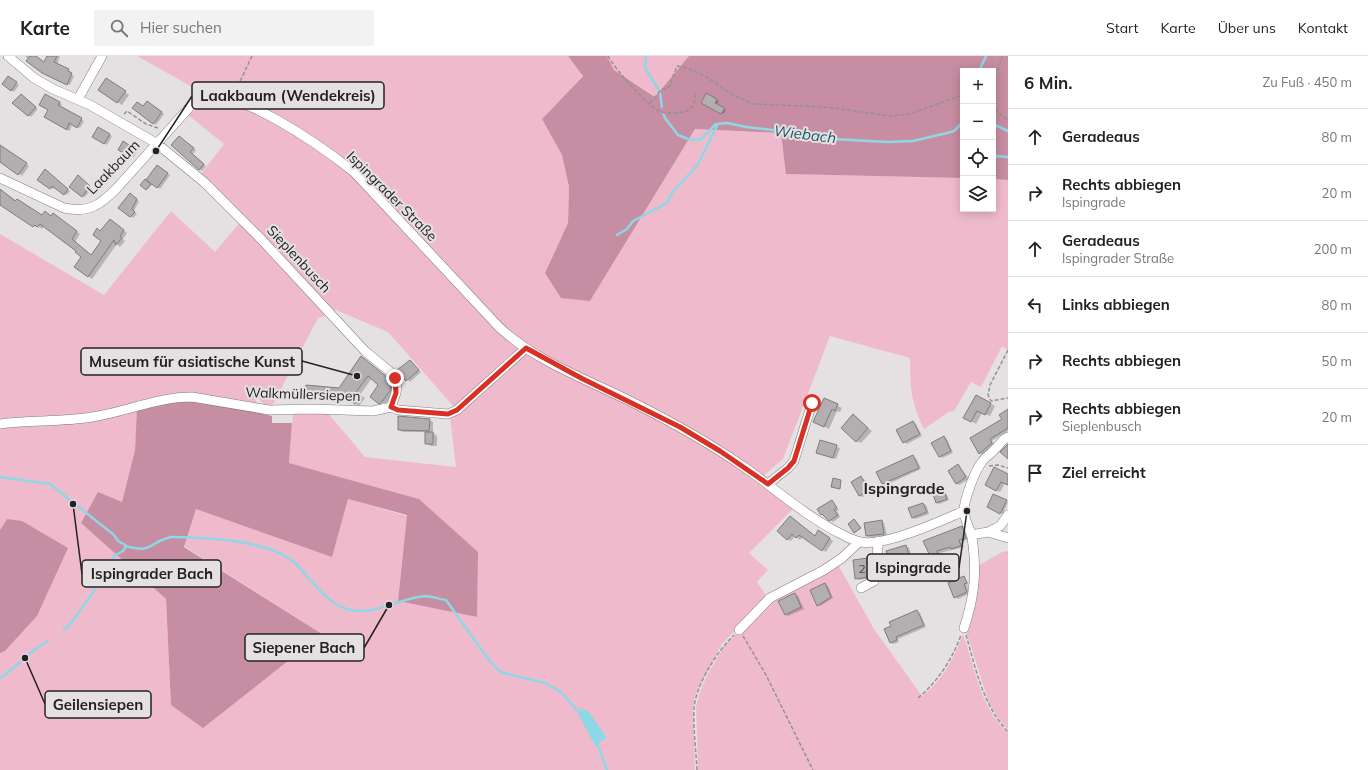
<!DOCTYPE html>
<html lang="de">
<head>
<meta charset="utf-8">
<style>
  :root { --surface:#fff; --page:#f2f2f2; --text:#222; --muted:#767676; --line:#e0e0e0 }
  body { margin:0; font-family:Mulish,sans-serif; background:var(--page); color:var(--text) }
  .controls { position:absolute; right:12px; top:12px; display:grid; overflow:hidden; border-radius:0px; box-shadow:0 2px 10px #0003 }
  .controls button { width:36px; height:36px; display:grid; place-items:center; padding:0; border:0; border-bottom:1px solid var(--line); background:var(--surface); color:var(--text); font:20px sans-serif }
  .stop { position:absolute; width:12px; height:12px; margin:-9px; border:3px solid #d93025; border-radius:50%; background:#fff }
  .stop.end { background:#d93025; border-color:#fff; box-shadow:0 1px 4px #0008 }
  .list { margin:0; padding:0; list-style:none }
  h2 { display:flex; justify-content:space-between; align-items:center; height:52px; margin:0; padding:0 16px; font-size:17px }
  h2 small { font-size:13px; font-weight:400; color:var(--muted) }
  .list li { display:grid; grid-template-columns:26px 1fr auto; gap:12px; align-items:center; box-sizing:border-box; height:56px; padding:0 16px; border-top:1px solid var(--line) }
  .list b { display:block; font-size:15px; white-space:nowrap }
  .list p { margin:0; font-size:13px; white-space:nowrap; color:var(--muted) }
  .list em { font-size:13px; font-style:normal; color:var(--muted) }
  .icon { flex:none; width:22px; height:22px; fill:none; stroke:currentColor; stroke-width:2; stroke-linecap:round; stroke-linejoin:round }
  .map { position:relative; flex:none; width:1008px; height:714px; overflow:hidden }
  header { display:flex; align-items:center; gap:24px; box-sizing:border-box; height:56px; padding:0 20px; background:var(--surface); border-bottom:1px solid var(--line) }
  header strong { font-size:19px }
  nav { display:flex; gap:22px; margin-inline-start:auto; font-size:14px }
  .search { width:280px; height:36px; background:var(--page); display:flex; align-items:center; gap:10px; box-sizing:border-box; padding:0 14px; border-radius:0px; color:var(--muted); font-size:15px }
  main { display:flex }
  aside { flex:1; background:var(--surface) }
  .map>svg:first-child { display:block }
  .green { fill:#f0bacd }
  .forest { fill:#c78da2 }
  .water { fill:#8ed7e5 }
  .shadow { fill:#0003 }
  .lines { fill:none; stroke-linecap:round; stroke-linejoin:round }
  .stream { stroke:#8ed7e5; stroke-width:2.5 }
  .building { fill:#b3afb0; stroke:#807c7d }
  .minor-casing { stroke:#807d7e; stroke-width:10 }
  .path { stroke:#949192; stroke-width:1.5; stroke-dasharray:4 2; stroke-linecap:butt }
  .minor { stroke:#fff; stroke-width:9 }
  .route { stroke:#d93025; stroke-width:5 }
  .labels { text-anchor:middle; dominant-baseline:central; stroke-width:4; stroke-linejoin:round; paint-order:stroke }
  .number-label { font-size:12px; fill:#474546 }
  .street-label { font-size:14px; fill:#232222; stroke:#e5e1e3 }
  .water-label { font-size:15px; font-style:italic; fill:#1b5863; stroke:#e5e1e3 }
  .quarter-label { font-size:16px; font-weight:bold; fill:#232222; stroke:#e5e1e3 }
  .leader { fill:none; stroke:#232222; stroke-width:1.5 }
  .callout-dot { fill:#232222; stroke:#e5e1e3; stroke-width:1.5 }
  .callout { fill:#e5e1e3; stroke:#232222; stroke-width:1.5 }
  .callout-label { font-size:15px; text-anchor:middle; font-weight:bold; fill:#232222 }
</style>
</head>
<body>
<header>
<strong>Karte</strong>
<div class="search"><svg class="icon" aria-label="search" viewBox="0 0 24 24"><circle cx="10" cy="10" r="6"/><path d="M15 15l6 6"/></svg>Hier suchen</div>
<nav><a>Start</a><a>Karte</a><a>Über uns</a><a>Kontakt</a></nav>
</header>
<main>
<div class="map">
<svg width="1008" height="714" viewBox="0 0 1008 714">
  <rect width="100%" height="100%" fill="#e5e1e3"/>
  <path class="green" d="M137 0H568L583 19 542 63 562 99 569 131 568 167 545 217 590 245 695 73 781 77 787 118 963 122V153H993V123L1008 124V294L1002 290 981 331 971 326 954 355 949 356 924 373C911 346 910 332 910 302L830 280 783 403 762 421 582 321 507 276 355 116 270 59 233 40 203 37Z
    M607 0H689L656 41 614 14Z
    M210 42 230 46 267 61 352 116 523 291 454 351 388 276 336 254 332 257 200 119 224 88 187 58 200 46Z
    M171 155 215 196 242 164 296 221 325 260 318 262 272 350 267 351 257 341 254 342 259 350 107 356 0 367V178L104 239Z
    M526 293 710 390 793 453 749 497 768 514 757 526 767 541 722 588 696 637 693 651 695 714H0V597L5 595 37 560 7 463 0 474V370L137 351 135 394 122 446 81 467 166 543 171 649 322 578 184 490 196 453 332 500 348 443 407 460 398 545 477 561 419 443 289 407 293 357H328L365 401 456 411 450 360Z
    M1008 495V674L1000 665 989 647 965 572 976 511 1002 496Z
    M837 507 874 573 922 640C943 624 954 602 963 578 976 615 979 649 1008 677V714H698L696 651 699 638 708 617 725 589 771 543Z"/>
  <path class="forest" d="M568 0H607L614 14 655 41 689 0H1008V124L993 123V15H963V122L786 118 781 77 695 73 590 245 561 242 545 217 568 167 569 131 562 99 542 63 583 20Z
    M181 343 264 355V358L272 360V367H292L289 407 419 443 478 496 477 561 398 545 407 459 348 443 332 501 196 453 184 491 322 578 203 672 171 649 166 543 81 467 98 436 122 446 135 394 137 351Z
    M7 463 22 465 68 492 37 560 5 595 0 597V474Z"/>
  <path class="water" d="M578 651 589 656 607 682 599 686 600 688 596 691 579 660 581 655Z"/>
  <path class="shadow" d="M25 0H35L45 8 48 0H60L57 9 71 16 70 18 74 20 70 29 46 18Z
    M11 23 19 29 14 36 11 34Z
    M111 26 129 39 122 49 99 34Z
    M45 39 62 48 60 51 84 65 80 72 72 68 70 75 46 60 50 54Z
    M706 39 719 45 717 49 726 54 724 58 702 47Z
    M24 41 38 53 31 61 14 47Z
    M149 48 164 58 156 69 134 52 143 51Z
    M98 72 112 80 107 89 93 81Z
    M182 83 196 94 193 98 206 110 202 115 199 113Z
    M123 86 137 95 134 101 119 94Z
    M0 89 29 110 22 120 0 105Z
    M160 112 170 119 160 133 153 127 148 133 142 129Z
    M47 116 70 135 67 139 55 131 53 133 38 124Z
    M81 122 92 132 85 141 83 140Z
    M0 133 34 157 42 160 45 156 52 160 57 161 80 178 75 186 92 199 102 185 101 176 114 167 127 177 123 183 125 185 120 191 117 188 92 223 75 211 83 201 77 195 44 170 42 173 39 171 38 172 0 147Z
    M132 140 139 145 134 155 137 158 133 162 120 152Z
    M362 301 393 326 394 338 385 348 371 340 379 329 372 322 360 339 365 342 359 350 347 342 311 338 307 336 339 333Z
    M410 305 421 316 410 326 399 314Z
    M976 340 995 350 990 360 982 357 976 368 964 361Z
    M825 343 842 352 840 356 837 355 829 373 819 368Z
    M1008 354V375L992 385 995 389 983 399 980 397Z
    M857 362 872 375 861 387 857 385Z
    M429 364 433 366V377L437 380V390H431L426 387V376H403L399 374Z
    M913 366 916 368 922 380 907 388 904 386Z
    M944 381 947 383 953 397 942 402 940 400Z
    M820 385 840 392 836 403 817 397Z
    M913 401 916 402 921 413 886 429 883 428 877 416Z
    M958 409 969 423 959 429 956 427Z
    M1008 419V428L1005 427 1000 436 986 429Z
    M861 422 864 423 871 436 863 441 860 440 852 427Z
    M943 435 946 437 949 444 940 448 937 447 934 439Z
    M993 439 1008 446 1003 458 988 450Z
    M832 445 839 454 837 455 840 461 833 466 821 458Z
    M923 448 926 449 929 458 915 463 913 462Z
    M791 461 815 481 819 475 833 485 826 496 803 480 800 484 795 480 791 485 787 483Z
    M881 465 884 467 887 480 870 481 867 480Z
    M962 471 964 473 968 483 962 486 964 491 940 497 941 501 935 503 932 501 924 486Z
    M906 490 909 492 912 501 903 503 905 510 895 513 892 511Z
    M868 503 871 504V522L859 524 856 522Z
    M964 521 969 528 967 529 969 538 958 543 955 541Z
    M825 528 828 530 833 542 820 550 817 549Z
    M795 538 798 540 804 553 788 560 786 559Z
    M917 555 920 557 926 571 898 583 899 586 894 588 891 587Z"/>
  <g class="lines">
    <path class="stream" d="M646 0 645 12 659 34
      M979 15 986 0
      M660 37 662 51
      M663 57 665 62 678 79 688 83 700 84 716 68 727 67 746 71 807 78 815 82 888 86 913 85 947 77 954 75 960 69 963 70
      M993 68 1008 75
      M993 100 1008 101
      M617 179 627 173 633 165 667 147 673 135 697 110 718 68
      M0 421 50 428 114 479 118 485 127 490
      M64 574 72 566 94 535 114 500 123 495 126 490C154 498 148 486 171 481 206 482 268 483 295 507 310 522 326 547 347 553 373 561 399 542 425 540 431 540 439 543 446 544L488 603 500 616 545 627 561 636 582 660
      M1 622 38 591 48 585
      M597 687 607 714"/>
  </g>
  <path class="building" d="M30 0H36L44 6 47 0H57L54 6 69 13 68 15 72 17 67 29 42 17 26 5Z
    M8 20 17 26 11 35 2 28Z
    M106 22 126 35 117 47 98 34Z
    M706 37 717 43 715 47 725 52 721 58 701 47Z
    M21 38 36 51 28 60 12 47Z
    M45 38 60 46 58 49 82 62 77 72 69 67 67 74 44 61 48 54 39 49Z
    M147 45 162 56 153 68 132 52 137 46 143 50Z
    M98 71 110 78 104 88 92 81Z
    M179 80 194 92 190 96 204 108 199 114 171 89Z
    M123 85 135 93 131 101 118 94Z
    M0 89 27 107 18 119 0 106Z
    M157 109 168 117 157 132 146 124Z
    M45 113 68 133 64 139 52 130 50 133 37 124Z
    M78 119 90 130 82 141 69 131Z
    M145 123 151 128 146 134 140 129Z
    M0 133 15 145 17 143 42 159 45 155 51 160 53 157 77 175 72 183 91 199 101 185 93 179 97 172 100 175 110 163 124 174 120 180 122 182 116 189 114 184 88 221 74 211 81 201 75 196 76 195 40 168 37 171 35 169 33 171 0 149Z
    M130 137 137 143 132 153 135 156 130 161 118 152Z
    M361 300 389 323 391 328 390 335 381 347 379 348 370 341 378 329 368 320 356 336 361 339 355 348 343 340 306 337V329L339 332Z
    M410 304 419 314 406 325 397 314Z
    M976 339 991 347 985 359 977 355 971 366 963 362Z
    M824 342 838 348 835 355 832 353 824 371 813 366Z
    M1008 353V372L990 383 992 387 979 398 970 382 1002 363 999 359Z
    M853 358 868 372 856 386 841 372Z
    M398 360 430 363 429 375 398 374Z
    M913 365 920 378 903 387 896 374Z
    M425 376H433V388H425Z
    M944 380 951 395 939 401 931 387Z
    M820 384 837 389 833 402 816 397Z
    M1008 388V403L1000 396Z
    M913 399 919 412 882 428 876 416Z
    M958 408 966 421 956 428 948 415Z
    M994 411 1008 418V429L1001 426 996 435 985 429Z
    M861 420 869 435 859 440 851 426Z
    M833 422 841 424 840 433 831 431Z
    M944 434 947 443 936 447 933 438Z
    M993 438 1007 444 1000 458 987 451Z
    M832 444 837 452 834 454 838 459 829 465 822 458 821 459 817 453Z
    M923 447 927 456 912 462 908 452Z
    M790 460 815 480 818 474 830 482 822 495 799 479 796 482 792 478 787 484 777 475Z
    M854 463 861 472 854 477 848 468Z
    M882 464 884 478 866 480 864 467Z
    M962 470 966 482 959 484 961 490 951 493 950 491 937 495 939 500 931 502 923 485Z
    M906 489 909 499 901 502 903 508 892 512 886 495Z
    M868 502 869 521 855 523 853 504Z
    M964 520 967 527 964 528 967 536 954 542 948 527Z
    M825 527 831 541 817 550 810 534Z
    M795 537 801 551 785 559 778 545Z
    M917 554 924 569 896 581 897 584 890 587 884 573 891 570 889 566Z"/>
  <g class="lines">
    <g class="minor-casing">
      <path id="minor" d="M8 0 34 22 53 33 90 49 156 87 204 126 261 183 365 295 394 319 397 327 396 337 391 351
        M78 43 102 0
        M0 122 64 152C89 157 99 150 116 133L196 44C232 25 325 93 354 116L499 271C535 305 586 323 630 345 670 365 710 387 747 413 778 435 807 461 841 478 847 481 854 485 861 486 885 491 940 465 964 455
        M391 351 398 354 448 358 457 354 526 292
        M0 368C30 364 62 366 92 361 126 356 157 341 192 341L269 354 311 353 373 355 391 351
        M768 428 788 412 794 405 812 347
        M988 476 1000 470 1008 459
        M971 479 988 476 1008 482
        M861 532 874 525 877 505 878 485
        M964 572C975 539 977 515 972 481 970 473 964 463 964 455 964 444 975 414 982 406 985 401 991 398 995 393 1000 389 1002 383 1008 381
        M739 574 770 542 824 514 842 502 859 486"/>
    </g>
    <path class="path" d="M608 0C615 13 648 51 661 56 669 58 681 57 689 54L694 48 696 35
      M993 19 999 11 1002 0
      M235 36 252 0
      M650 47 661 34 669 31 677 10 687 12 705 20 733 39 753 48 826 51 890 60 909 58 963 39
      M993 47 997 55 1008 65
      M124 58 127 55 146 68 158 72
      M1008 294 990 329 988 339 991 345 1008 342
      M989 410 998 409 1008 412
      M966 579C976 614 983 649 1008 676
      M743 580 765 617 813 714
      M918 642C938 625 952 604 961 579
      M697 714C696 694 693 672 694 652 696 629 717 595 734 579"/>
    <use href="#minor" class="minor"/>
  </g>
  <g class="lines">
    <path class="route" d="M395 322 396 337 391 351 398 354 448 358 457 354 526 292 581 322 680 371 720 395 768 428 788 412 794 405 812 347"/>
  </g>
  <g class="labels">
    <g class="number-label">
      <text x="862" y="512">2</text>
    </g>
    <g class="street-label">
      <text transform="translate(113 111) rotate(-46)">Laakbaum</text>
      <text transform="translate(392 140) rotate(45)">Ispingrader Straße</text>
      <text transform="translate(299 203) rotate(47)">Sieplenbusch</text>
      <text transform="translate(303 338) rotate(2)">Walkmüllersiepen</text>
    </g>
    <g class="water-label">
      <text transform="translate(805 78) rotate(7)">Wiebach</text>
    </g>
    <g class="quarter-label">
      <text x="904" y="432">Ispingrade</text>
    </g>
  </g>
  <path class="leader" d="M156 95L192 40M357 320L302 305M967 455L959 512M73 448L82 518M389 549L364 592M25 602L45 648"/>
  <g class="callout-dot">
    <circle cx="156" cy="95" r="4"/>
    <circle cx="357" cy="320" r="4"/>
    <circle cx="967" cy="455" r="4"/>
    <circle cx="73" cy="448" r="4"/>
    <circle cx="389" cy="549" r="4"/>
    <circle cx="25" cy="602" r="4"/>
  </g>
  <g class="callout">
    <rect x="192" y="26" width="192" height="27" rx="4"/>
    <rect x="81" y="292" width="221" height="27" rx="4"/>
    <rect x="867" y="498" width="92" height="27" rx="4"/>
    <rect x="82" y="504" width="139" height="27" rx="4"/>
    <rect x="245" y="578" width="119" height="27" rx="4"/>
    <rect x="45" y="635" width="106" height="27" rx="4"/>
  </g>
  <g class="callout-label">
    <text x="288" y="45">Laakbaum (Wendekreis)</text>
    <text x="192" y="311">Museum für asiatische Kunst</text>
    <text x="913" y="517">Ispingrade</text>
    <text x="152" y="523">Ispingrader Bach</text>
    <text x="304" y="597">Siepener Bach</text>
    <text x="98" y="654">Geilensiepen</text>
  </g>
</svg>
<div class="controls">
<button>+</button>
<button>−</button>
<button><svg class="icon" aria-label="locate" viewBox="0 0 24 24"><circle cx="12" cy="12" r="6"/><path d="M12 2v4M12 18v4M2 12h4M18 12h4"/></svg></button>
<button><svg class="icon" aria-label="layers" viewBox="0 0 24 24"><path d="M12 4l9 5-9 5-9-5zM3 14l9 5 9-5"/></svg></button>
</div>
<div class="stop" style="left:812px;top:347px"></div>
<div class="stop end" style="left:395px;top:322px"></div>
</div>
<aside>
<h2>6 Min.<small>Zu Fuß · 450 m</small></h2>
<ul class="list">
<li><svg class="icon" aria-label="ahead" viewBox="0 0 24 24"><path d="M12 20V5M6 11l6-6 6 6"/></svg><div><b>Geradeaus</b></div><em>80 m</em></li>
<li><svg class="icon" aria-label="right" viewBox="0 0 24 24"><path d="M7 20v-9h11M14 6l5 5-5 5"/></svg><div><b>Rechts abbiegen</b><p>Ispingrade</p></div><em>20 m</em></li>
<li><svg class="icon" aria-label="ahead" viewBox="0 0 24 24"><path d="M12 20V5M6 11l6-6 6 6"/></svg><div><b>Geradeaus</b><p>Ispingrader Straße</p></div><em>200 m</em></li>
<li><svg class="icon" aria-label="left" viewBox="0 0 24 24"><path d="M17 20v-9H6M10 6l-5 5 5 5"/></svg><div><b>Links abbiegen</b></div><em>80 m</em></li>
<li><svg class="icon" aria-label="right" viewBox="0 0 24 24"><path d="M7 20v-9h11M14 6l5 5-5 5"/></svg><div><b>Rechts abbiegen</b></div><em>50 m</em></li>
<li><svg class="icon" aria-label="right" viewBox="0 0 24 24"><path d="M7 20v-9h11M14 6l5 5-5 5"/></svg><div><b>Rechts abbiegen</b><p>Sieplenbusch</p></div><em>20 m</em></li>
<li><svg class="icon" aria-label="arrive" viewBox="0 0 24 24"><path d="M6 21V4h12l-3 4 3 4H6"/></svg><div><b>Ziel erreicht</b></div></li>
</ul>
</aside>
</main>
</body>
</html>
